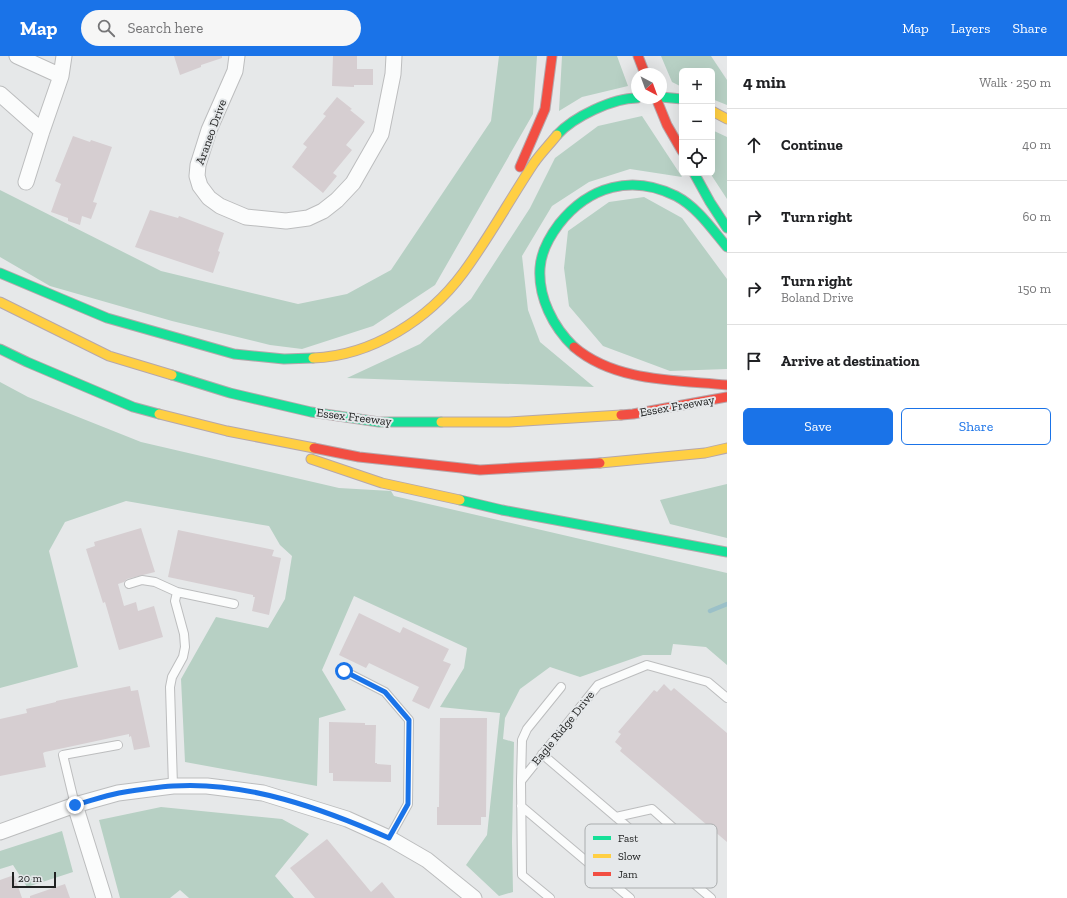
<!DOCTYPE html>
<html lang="en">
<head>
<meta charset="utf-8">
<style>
  :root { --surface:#fff; --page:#f6f6f6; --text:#202124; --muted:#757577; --line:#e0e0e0; --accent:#1a73e8 }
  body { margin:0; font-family:"Zilla Slab",serif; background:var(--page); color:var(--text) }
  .controls { position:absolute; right:12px; top:12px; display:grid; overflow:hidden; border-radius:6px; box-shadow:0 4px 16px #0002 }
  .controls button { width:36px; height:36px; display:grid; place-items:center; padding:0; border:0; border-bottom:1px solid var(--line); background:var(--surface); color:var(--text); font:20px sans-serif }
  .compass { position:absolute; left:631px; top:12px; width:36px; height:36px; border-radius:50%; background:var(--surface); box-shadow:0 4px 16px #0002; rotate:139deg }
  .scale { position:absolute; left:12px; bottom:10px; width:44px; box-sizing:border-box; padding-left:4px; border:2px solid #212222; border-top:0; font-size:11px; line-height:14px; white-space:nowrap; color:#212222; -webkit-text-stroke:3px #e5e8ea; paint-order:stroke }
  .stop { position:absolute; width:12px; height:12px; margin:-9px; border:3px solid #1a73e8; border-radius:50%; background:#fff }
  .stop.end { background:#1a73e8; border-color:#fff; box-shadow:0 1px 4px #0008 }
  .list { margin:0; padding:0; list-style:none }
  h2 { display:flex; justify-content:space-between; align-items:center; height:52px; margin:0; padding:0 16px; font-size:17px }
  h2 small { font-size:13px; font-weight:400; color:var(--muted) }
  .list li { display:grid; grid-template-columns:26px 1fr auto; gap:12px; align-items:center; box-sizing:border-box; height:72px; padding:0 16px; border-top:1px solid var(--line) }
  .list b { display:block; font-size:15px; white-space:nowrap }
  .list p { margin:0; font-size:13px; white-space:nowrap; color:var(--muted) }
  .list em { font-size:13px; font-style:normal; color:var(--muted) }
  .actions { display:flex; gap:8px; padding:12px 16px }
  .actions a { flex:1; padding:9px 0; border:1px solid var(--accent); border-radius:6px; text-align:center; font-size:14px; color:var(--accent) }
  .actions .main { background:var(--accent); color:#fff }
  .icon { flex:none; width:22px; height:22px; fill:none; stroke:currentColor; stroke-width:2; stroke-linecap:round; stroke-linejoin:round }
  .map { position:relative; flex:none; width:727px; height:842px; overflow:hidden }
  header { display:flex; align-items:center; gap:24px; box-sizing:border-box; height:56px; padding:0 20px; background:var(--accent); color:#fff }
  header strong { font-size:19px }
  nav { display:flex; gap:22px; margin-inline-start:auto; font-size:14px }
  .search { width:280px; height:36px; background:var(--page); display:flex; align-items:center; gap:10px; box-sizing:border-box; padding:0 14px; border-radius:22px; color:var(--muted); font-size:15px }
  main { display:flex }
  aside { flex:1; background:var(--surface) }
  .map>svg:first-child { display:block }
  .forest { fill:#b7d0c4 }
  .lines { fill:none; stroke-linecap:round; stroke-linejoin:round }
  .stream { stroke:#9bc0c8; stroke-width:4.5 }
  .building { fill:#d6ced1 }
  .lane-casing { stroke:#bcbdbe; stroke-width:10 }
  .street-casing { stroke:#bcbdbe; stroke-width:17 }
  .fast-casing { stroke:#b6a7ab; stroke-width:11 }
  .slow-casing { stroke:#b6a7ab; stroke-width:11 }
  .jam-casing { stroke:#b6a7ab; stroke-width:11 }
  .lane { stroke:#fbfcfc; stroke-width:8 }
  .street { stroke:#fbfcfc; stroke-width:15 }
  .fast { stroke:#16e098; stroke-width:9 }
  .slow { stroke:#ffcf43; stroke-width:9 }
  .jam { stroke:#f24e42; stroke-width:9 }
  .route { stroke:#1a73e8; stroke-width:5 }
  .labels { text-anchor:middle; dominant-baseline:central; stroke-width:4; stroke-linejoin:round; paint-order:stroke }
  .street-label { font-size:12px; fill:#212222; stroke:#e5e8ea }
  .key { fill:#e5e8ea; stroke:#aaadae; stroke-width:1 }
  .key-label { font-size:11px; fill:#212222 }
</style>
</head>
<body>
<header>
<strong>Map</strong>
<div class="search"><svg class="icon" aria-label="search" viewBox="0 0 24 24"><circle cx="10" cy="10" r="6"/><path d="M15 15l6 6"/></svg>Search here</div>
<nav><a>Map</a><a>Layers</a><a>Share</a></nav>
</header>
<main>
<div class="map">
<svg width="727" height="842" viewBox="0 0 727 842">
  <rect width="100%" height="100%" fill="#e6e8e9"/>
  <path class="forest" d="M499 0H537L533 58 435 229 373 270 302 293 270 289 172 265 50 230 0 201V134L161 215 298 248 347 238 391 214 491 65Z
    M562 0H617L628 30 582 41 559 55Z
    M661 0H711L727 24V49L712 43V15H682V31L672 26Z
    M642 60 682 121 630 113 589 126 552 150 522 200 528 254 540 286 594 331 347 322 420 288 471 243 530 152 555 102 598 70Z
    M712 74 727 81V143L710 117H712Z
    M644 141 682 162 727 223V313L670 315 603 290 569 250 564 212 568 175 609 146Z
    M0 326 28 341 141 386 339 432 391 435 394 440 727 517V609L706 591 673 588 671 599H643L580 621 550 611 520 633 505 662 503 683 514 686 512 786 513 836 499 840 466 809 487 779 500 657 440 651 464 612 467 592 354 540 322 614 346 654 319 662 317 730 185 706 181 623 216 561 268 572 285 543 292 500 280 489 269 470 126 445 65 466 49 495 78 611 0 632Z
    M727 428V482L670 468 660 444Z
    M161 751 282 763 309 778 275 820 294 842H189L180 834 170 842H120L99 764Z
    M62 775 73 816 27 831 13 809 0 813V795Z"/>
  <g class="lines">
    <path class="stream" d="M710 555 727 548"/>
  </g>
  <path class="building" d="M174 0H222V2L201 9V11L180 19Z
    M333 0H357V13H373V29H354V31L332 30Z
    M337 41 352 53 350 54 365 66 346 89 352 94 333 117 337 120 323 137 292 111 307 91 303 88 326 60 323 58Z
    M73 80 90 86 91 84 112 91 93 146 97 147 91 163 82 160 80 169 68 165V162L51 156 61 128 55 125Z
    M150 154 178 162 179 160 224 177 218 195 220 196 213 217 135 191Z
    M141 472 155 516 127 523 124 526 118 528 124 550 136 546 138 555 154 550 163 581 119 594 105 546 103 547 86 493 95 490 94 486Z
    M178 474 274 494 272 500 281 502 269 559 252 555 255 541H253V539L168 521Z
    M359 557 400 577 403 571 449 593 443 605 451 608 429 653 412 645 419 631 369 607 366 612 339 599Z
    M664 628 671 635 674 632 727 677V786L620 695 622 692 615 686 621 678 618 676 654 634 657 636Z
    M130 630 131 635 138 634 150 691 134 694 131 680 129 681V678L45 696 43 697 46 711 0 720V663L27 657 26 653 56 646V645Z
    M440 662H487L486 761H481V769H437V751H439Z
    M329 666 365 667V669H376L375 707H377V708L391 709V726L333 725V717H329Z
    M327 783 371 836 382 826 395 842H315L290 812Z
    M14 819 22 842H0V824Z
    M65 828 70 842H30V840Z"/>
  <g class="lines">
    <g class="lane-casing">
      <path id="lane" d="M129 528 142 524 155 526 177 536
        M344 615 385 636 409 664 408 748 389 782
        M542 698 711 842
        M521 725 522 684 527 673 561 631
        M173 730 170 631 172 621 183 601 185 591 184 578 175 545 177 536 234 548
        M75 749 63 699 118 689
        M521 750 630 842
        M616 761 652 753 679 777 678 814
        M550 842 522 819 521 725 598 629 647 609 708 626 727 642"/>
    </g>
    <g class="street-casing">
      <path id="street" d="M17 0 61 20
        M237 0 235 15 209 74 198 109 197 120 200 130 209 142 220 150 246 161 286 165 308 162 323 155 337 144 353 127 381 78 393 18 394 0
        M0 38 42 75
        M26 126 42 75 61 20 64 0
        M75 749 104 842
        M0 776 75 749 118 737 173 730H207L263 737 347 763 389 782 427 804 474 842"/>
    </g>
    <g class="fast-casing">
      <path id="fast" d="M661 41 682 43
        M557 79C573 61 613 42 637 42
        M694 117 710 146 727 172
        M0 217 107 262 234 298 284 303 313 302
        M574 291C553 271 538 241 540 212 541 196 550 180 559 168 589 130 632 118 676 140 697 151 712 173 727 191
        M0 293 27 306 133 351 159 358
        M172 319 230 337 311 356 379 366H441
        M460 444 502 454 727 496"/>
    </g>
    <g class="slow-casing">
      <path id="slow" d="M712 55 727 63
        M0 246 109 300 172 319
        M313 302C372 300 429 263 463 217 489 182 510 143 534 107 541 97 550 88 557 79
        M159 358 227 375 314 392
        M441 366H509L621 359
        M311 403 382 427 460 444
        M600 407 705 397 727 392"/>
    </g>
    <g class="jam-casing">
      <path id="jam" d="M638 0 645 18
        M656 42 667 69 682 95
        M520 111 545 53 552 0
        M574 291C615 326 676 324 727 329
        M621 359 633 358 727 341
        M314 392 359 401 480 414 600 407"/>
    </g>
    <use href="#lane" class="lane"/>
    <use href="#street" class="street"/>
    <use href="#fast" class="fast"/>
    <use href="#slow" class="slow"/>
    <use href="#jam" class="jam"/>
  </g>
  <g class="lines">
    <path class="route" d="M75 749C90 745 104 740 119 737 137 734 155 731 173 730 247 725 323 753 389 782L408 748 409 664 385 636 344 615"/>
  </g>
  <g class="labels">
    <g class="street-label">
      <text transform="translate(211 76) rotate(-70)">Araneo Drive</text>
      <text transform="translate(677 350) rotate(-10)">Essex Freeway</text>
      <text transform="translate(354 361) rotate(7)">Essex Freeway</text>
      <text transform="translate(563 672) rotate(-51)">Eagle Ridge Drive</text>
    </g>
  </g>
  <rect x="585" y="768" width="132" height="64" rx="6" class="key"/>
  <rect x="593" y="780" width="18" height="4" fill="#16e098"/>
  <rect x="593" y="798" width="18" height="4" fill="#ffcf43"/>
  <rect x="593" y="816" width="18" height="4" fill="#f24e42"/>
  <g class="key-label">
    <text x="618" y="786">Fast</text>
    <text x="618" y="804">Slow</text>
    <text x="618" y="822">Jam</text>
  </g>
</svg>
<div class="controls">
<button>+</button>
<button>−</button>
<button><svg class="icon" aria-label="locate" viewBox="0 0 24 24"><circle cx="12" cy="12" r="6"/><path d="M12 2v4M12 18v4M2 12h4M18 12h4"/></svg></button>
</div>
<svg class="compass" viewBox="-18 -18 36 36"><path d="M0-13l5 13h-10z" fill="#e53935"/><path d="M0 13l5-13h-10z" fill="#757577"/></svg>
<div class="scale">20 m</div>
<div class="stop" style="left:344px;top:615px"></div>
<div class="stop end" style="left:75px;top:749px"></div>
</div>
<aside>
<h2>4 min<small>Walk · 250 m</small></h2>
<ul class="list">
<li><svg class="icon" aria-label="ahead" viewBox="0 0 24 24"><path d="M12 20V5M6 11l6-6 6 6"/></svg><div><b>Continue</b></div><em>40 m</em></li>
<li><svg class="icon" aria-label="right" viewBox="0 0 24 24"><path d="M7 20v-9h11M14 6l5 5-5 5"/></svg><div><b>Turn right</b></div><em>60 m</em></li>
<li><svg class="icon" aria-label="right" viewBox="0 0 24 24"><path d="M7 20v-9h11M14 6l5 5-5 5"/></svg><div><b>Turn right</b><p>Boland Drive</p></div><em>150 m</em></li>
<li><svg class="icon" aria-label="arrive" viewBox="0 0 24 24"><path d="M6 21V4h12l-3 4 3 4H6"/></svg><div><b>Arrive at destination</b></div></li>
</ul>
<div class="actions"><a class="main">Save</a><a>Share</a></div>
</aside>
</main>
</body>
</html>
